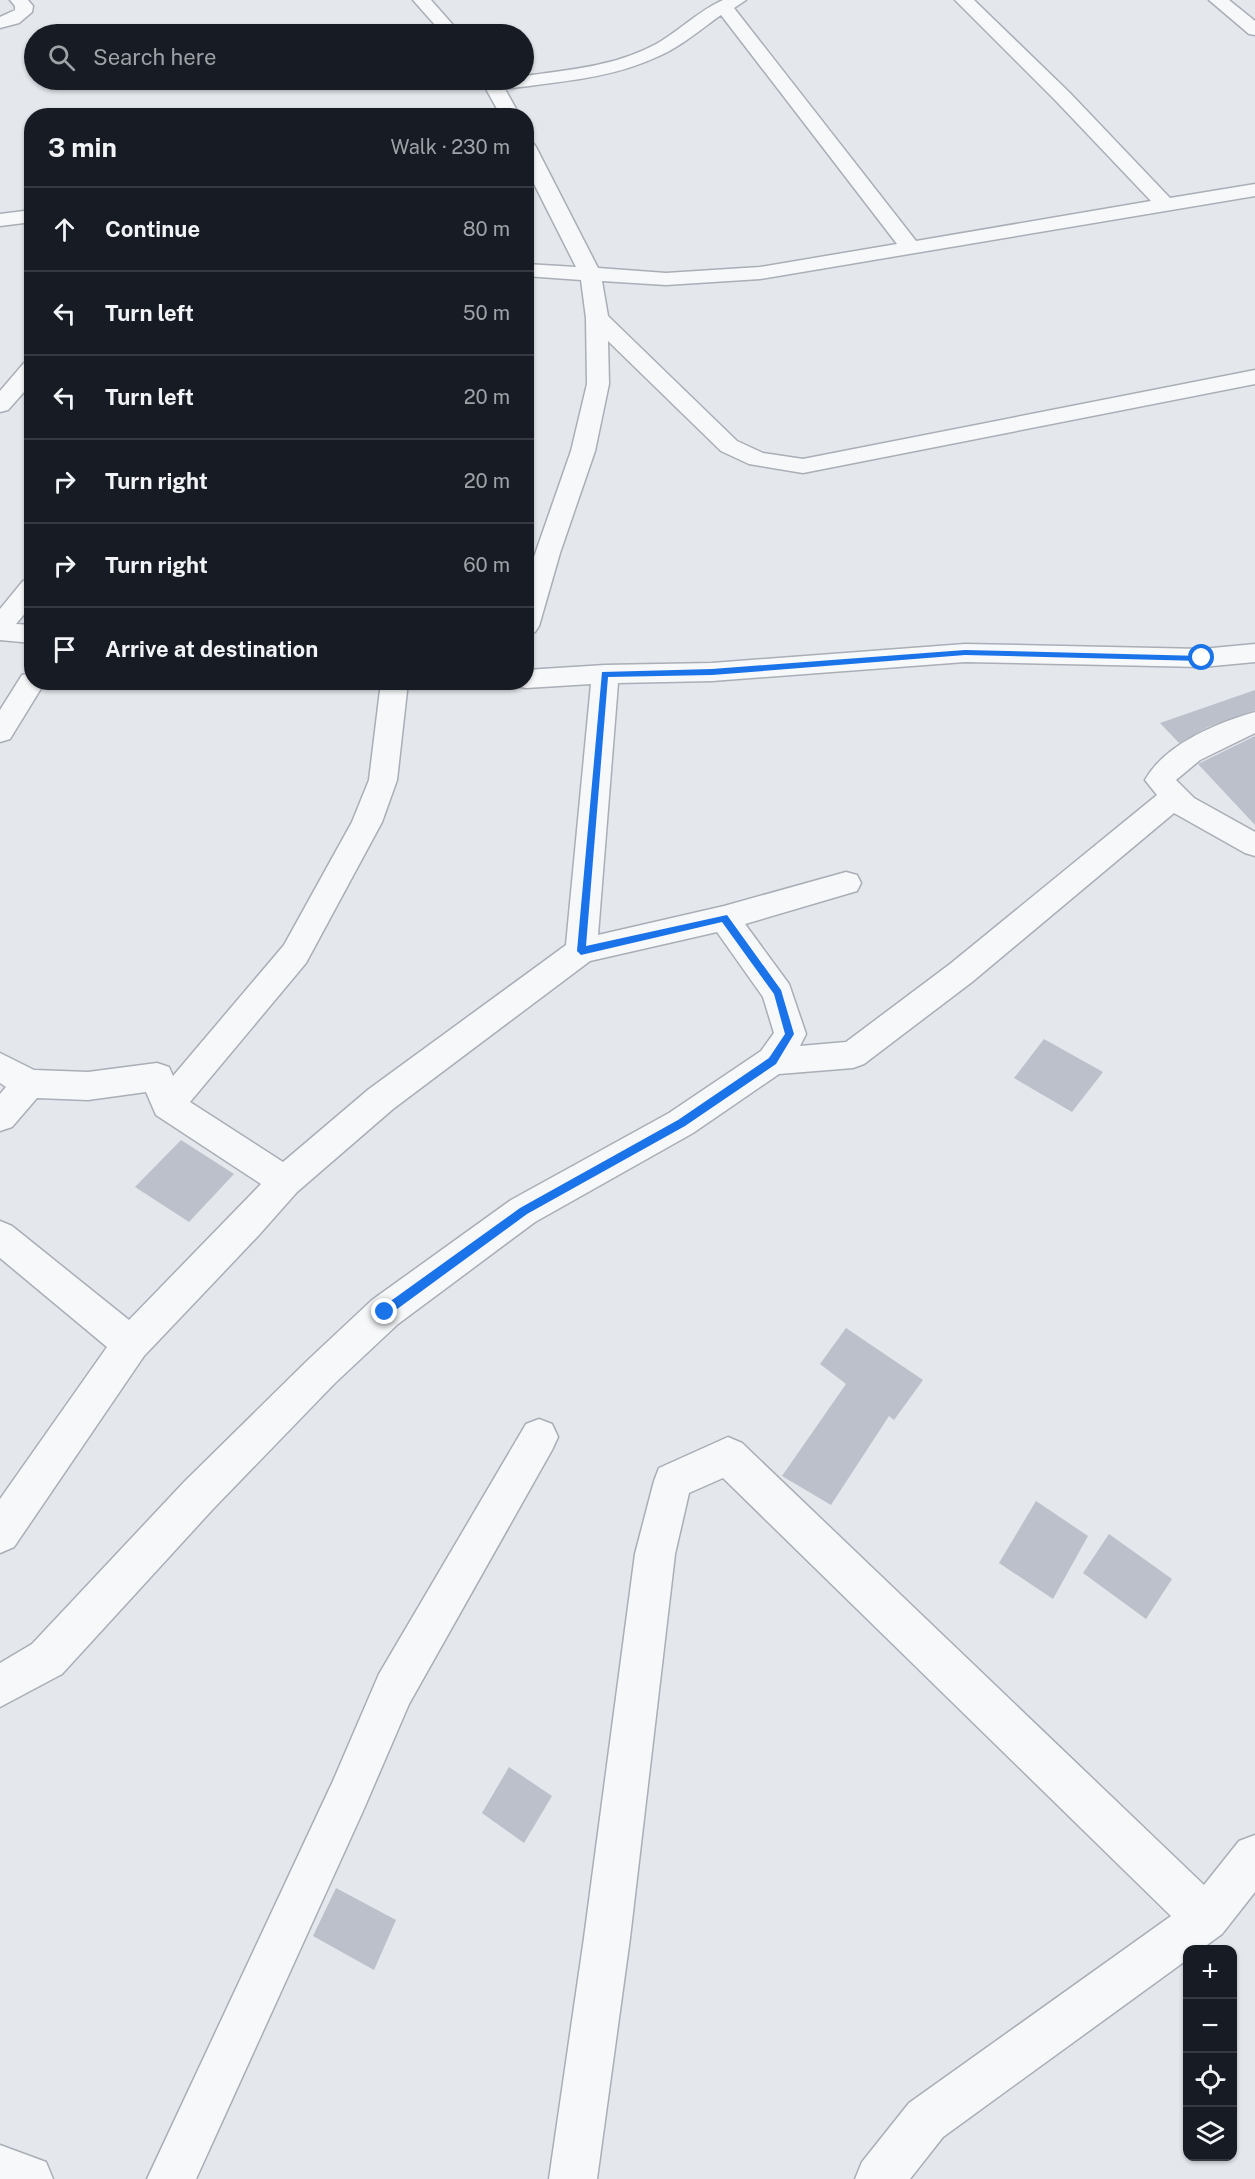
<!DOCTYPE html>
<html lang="en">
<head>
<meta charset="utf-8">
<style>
  :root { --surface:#171b24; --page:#20242c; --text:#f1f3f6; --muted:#9ea1a6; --line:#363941 }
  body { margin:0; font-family:"Public Sans",sans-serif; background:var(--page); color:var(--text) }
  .controls { position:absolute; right:18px; bottom:18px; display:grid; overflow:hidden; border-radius:12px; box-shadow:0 2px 4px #0004 }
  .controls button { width:54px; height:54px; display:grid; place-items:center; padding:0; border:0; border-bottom:2px solid var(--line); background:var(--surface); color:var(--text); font:30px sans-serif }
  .stop { position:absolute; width:18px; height:18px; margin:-14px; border:4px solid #1a73e8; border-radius:50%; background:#fff }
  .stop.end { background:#1a73e8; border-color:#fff; box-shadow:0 2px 6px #0008 }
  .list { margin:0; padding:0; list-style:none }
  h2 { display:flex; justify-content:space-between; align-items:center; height:78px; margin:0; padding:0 24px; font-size:26px }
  h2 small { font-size:20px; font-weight:400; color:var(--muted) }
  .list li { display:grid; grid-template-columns:39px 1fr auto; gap:18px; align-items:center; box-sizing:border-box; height:84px; padding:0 24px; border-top:2px solid var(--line) }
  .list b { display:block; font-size:22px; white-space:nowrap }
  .list em { font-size:20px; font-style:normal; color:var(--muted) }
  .icon { flex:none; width:33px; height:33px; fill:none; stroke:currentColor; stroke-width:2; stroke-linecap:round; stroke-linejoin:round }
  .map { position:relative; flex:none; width:1255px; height:2179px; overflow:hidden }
  .search { position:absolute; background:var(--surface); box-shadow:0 2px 4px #0004; left:24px; top:24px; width:510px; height:66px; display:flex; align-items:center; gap:15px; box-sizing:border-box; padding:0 21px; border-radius:33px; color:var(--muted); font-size:22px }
  .panel { position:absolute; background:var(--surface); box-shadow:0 2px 4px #0004; left:24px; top:108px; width:510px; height:582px; border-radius:24px }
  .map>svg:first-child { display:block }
  .building { fill:#bbc0ca }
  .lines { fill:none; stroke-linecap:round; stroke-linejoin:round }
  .minor-casing { stroke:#a9aeb7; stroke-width:3 }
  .minor { fill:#f7f8fa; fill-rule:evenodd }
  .route { fill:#1a73e8 }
</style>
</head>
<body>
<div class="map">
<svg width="1255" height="2179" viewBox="0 0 1255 2179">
  <rect width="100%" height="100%" fill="#e4e7ec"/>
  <path class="building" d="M1255 690V710L1208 727 1179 743 1160 723Z
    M1255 736V825L1198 764Z
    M1044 1039 1103 1072 1072 1112 1014 1078Z
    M181 1140 234 1174 189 1222 135 1187Z
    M846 1328 923 1380 894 1420 889 1416 831 1505 782 1476 846 1384 820 1364Z
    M1036 1501 1088 1536 1053 1599 999 1563Z
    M1109 1534 1172 1579 1146 1619 1083 1573Z
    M509 1767 552 1796 524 1843 482 1813Z
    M336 1888 396 1920 374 1970 313 1936Z"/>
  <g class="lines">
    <g class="minor-casing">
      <path id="minor" d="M10 0H28L33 6 32 12 19 23 0 28V17L15 10V6Z
        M413 0H431L461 34H443Z
        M723 0H746L734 8 916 241 1151 201 1056 101 955 0H974L1070 93 1170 198 1255 184V196L760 279 666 285 602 281 608 316 737 441 763 453 803 459 1255 370V384L803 473 749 464 721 451 608 341 609 384 595 451 560 553 539 626 535 632 526 635V580L571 451 587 384 586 318 581 280 526 276V264L576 267 526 168V141L533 143 536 147 598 268 666 273 760 267 897 244 721 15C701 29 682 46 659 56 611 79 556 82 505 89L520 116H501L481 80H524V76C569 70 617 66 658 43 680 30 700 10 723 0Z
        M1209 0H1229L1255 21V35L1249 34Z
        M32 210V222L0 226V214Z
        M32 361V383L8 410 0 412V391L24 363Z
        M32 579V605L16 624 32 625V643L0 640V609L23 581Z
        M965 644 1202 649 1255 644V662L1202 667 965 662 712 681 618 683 598 935 724 906 846 872 857 875 861 883 857 891 745 924 789 984 806 1034 800 1046 846 1042 950 964 1157 795 1145 780C1165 744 1217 723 1255 712V733L1200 760 1176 780 1194 798 1255 832V856L1245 853 1174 813 972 982 864 1064 853 1068 779 1074 693 1133 535 1222 398 1324 335 1383 213 1509 62 1674 0 1707V1663L32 1644 185 1481 309 1359 372 1300 511 1200 669 1113 761 1051 774 1033 763 997 717 932 590 961 393 1109 297 1192 258 1236 144 1356 14 1547 0 1553V1499L107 1347 0 1258V1221L12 1226 129 1320 261 1184 156 1115 146 1092 88 1100 37 1098 12 1127 0 1131V1094L6 1087 0 1083V1053L34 1070 88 1072 157 1063 169 1067 173 1076 284 945 352 822 369 780 381 682H408L397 780 382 822 306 963 190 1102 283 1162 369 1089 566 945 591 684 526 688 516 686 515 682H526V670L605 665 712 663Z
        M32 673V682H45L10 739 0 742V710L22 675Z
        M539 1419 552 1424 558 1437 552 1450 409 1704 363 1811 196 2179H147L333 1781 379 1674 526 1424Z
        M728 1437 742 1443 1204 1885 1239 1841 1255 1835V1892L1222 1934 1200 1950H1188V1959L943 2137 910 2179H855L862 2162 909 2103 1171 1916 723 1478 689 1493 675 1554 630 1938 597 2179H549L584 1938 635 1554 654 1481 659 1468Z
        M0 2145 46 2162 53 2179H0Z"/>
    </g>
    <use href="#minor" class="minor"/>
  </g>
  <path class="route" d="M965 650 1202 656 1206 658 1202 661 965 655 712 675 608 677 586 946 727 915 781 990 794 1034 776 1064 685 1126 527 1214 389 1315H381V1308L520 1208 678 1120 769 1058 785 1034 774 994 722 922 581 955 577 951 602 672 712 669Z"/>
</svg>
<div class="controls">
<button>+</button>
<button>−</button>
<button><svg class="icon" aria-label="locate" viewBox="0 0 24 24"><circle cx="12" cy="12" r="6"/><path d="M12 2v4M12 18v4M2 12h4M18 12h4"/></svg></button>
<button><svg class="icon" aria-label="layers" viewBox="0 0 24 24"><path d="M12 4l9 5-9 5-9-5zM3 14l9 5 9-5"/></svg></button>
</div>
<div class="stop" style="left:1202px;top:658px"></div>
<div class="stop end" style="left:385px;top:1312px"></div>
<div class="search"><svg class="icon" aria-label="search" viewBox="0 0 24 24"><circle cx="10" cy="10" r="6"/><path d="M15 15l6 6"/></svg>Search here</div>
<section class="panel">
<h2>3 min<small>Walk · 230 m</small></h2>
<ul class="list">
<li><svg class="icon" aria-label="ahead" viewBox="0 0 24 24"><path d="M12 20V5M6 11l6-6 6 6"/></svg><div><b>Continue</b></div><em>80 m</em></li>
<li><svg class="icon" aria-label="left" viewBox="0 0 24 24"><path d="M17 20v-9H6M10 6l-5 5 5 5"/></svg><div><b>Turn left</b></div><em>50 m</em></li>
<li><svg class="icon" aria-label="left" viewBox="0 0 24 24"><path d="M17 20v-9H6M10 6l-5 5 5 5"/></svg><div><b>Turn left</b></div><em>20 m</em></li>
<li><svg class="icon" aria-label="right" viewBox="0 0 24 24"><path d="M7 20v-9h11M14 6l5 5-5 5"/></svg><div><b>Turn right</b></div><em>20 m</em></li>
<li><svg class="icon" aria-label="right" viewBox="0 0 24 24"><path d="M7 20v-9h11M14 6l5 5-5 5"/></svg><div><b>Turn right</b></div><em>60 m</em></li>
<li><svg class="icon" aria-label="arrive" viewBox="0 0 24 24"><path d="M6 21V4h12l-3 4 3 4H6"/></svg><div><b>Arrive at destination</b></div></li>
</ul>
</section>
</div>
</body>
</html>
